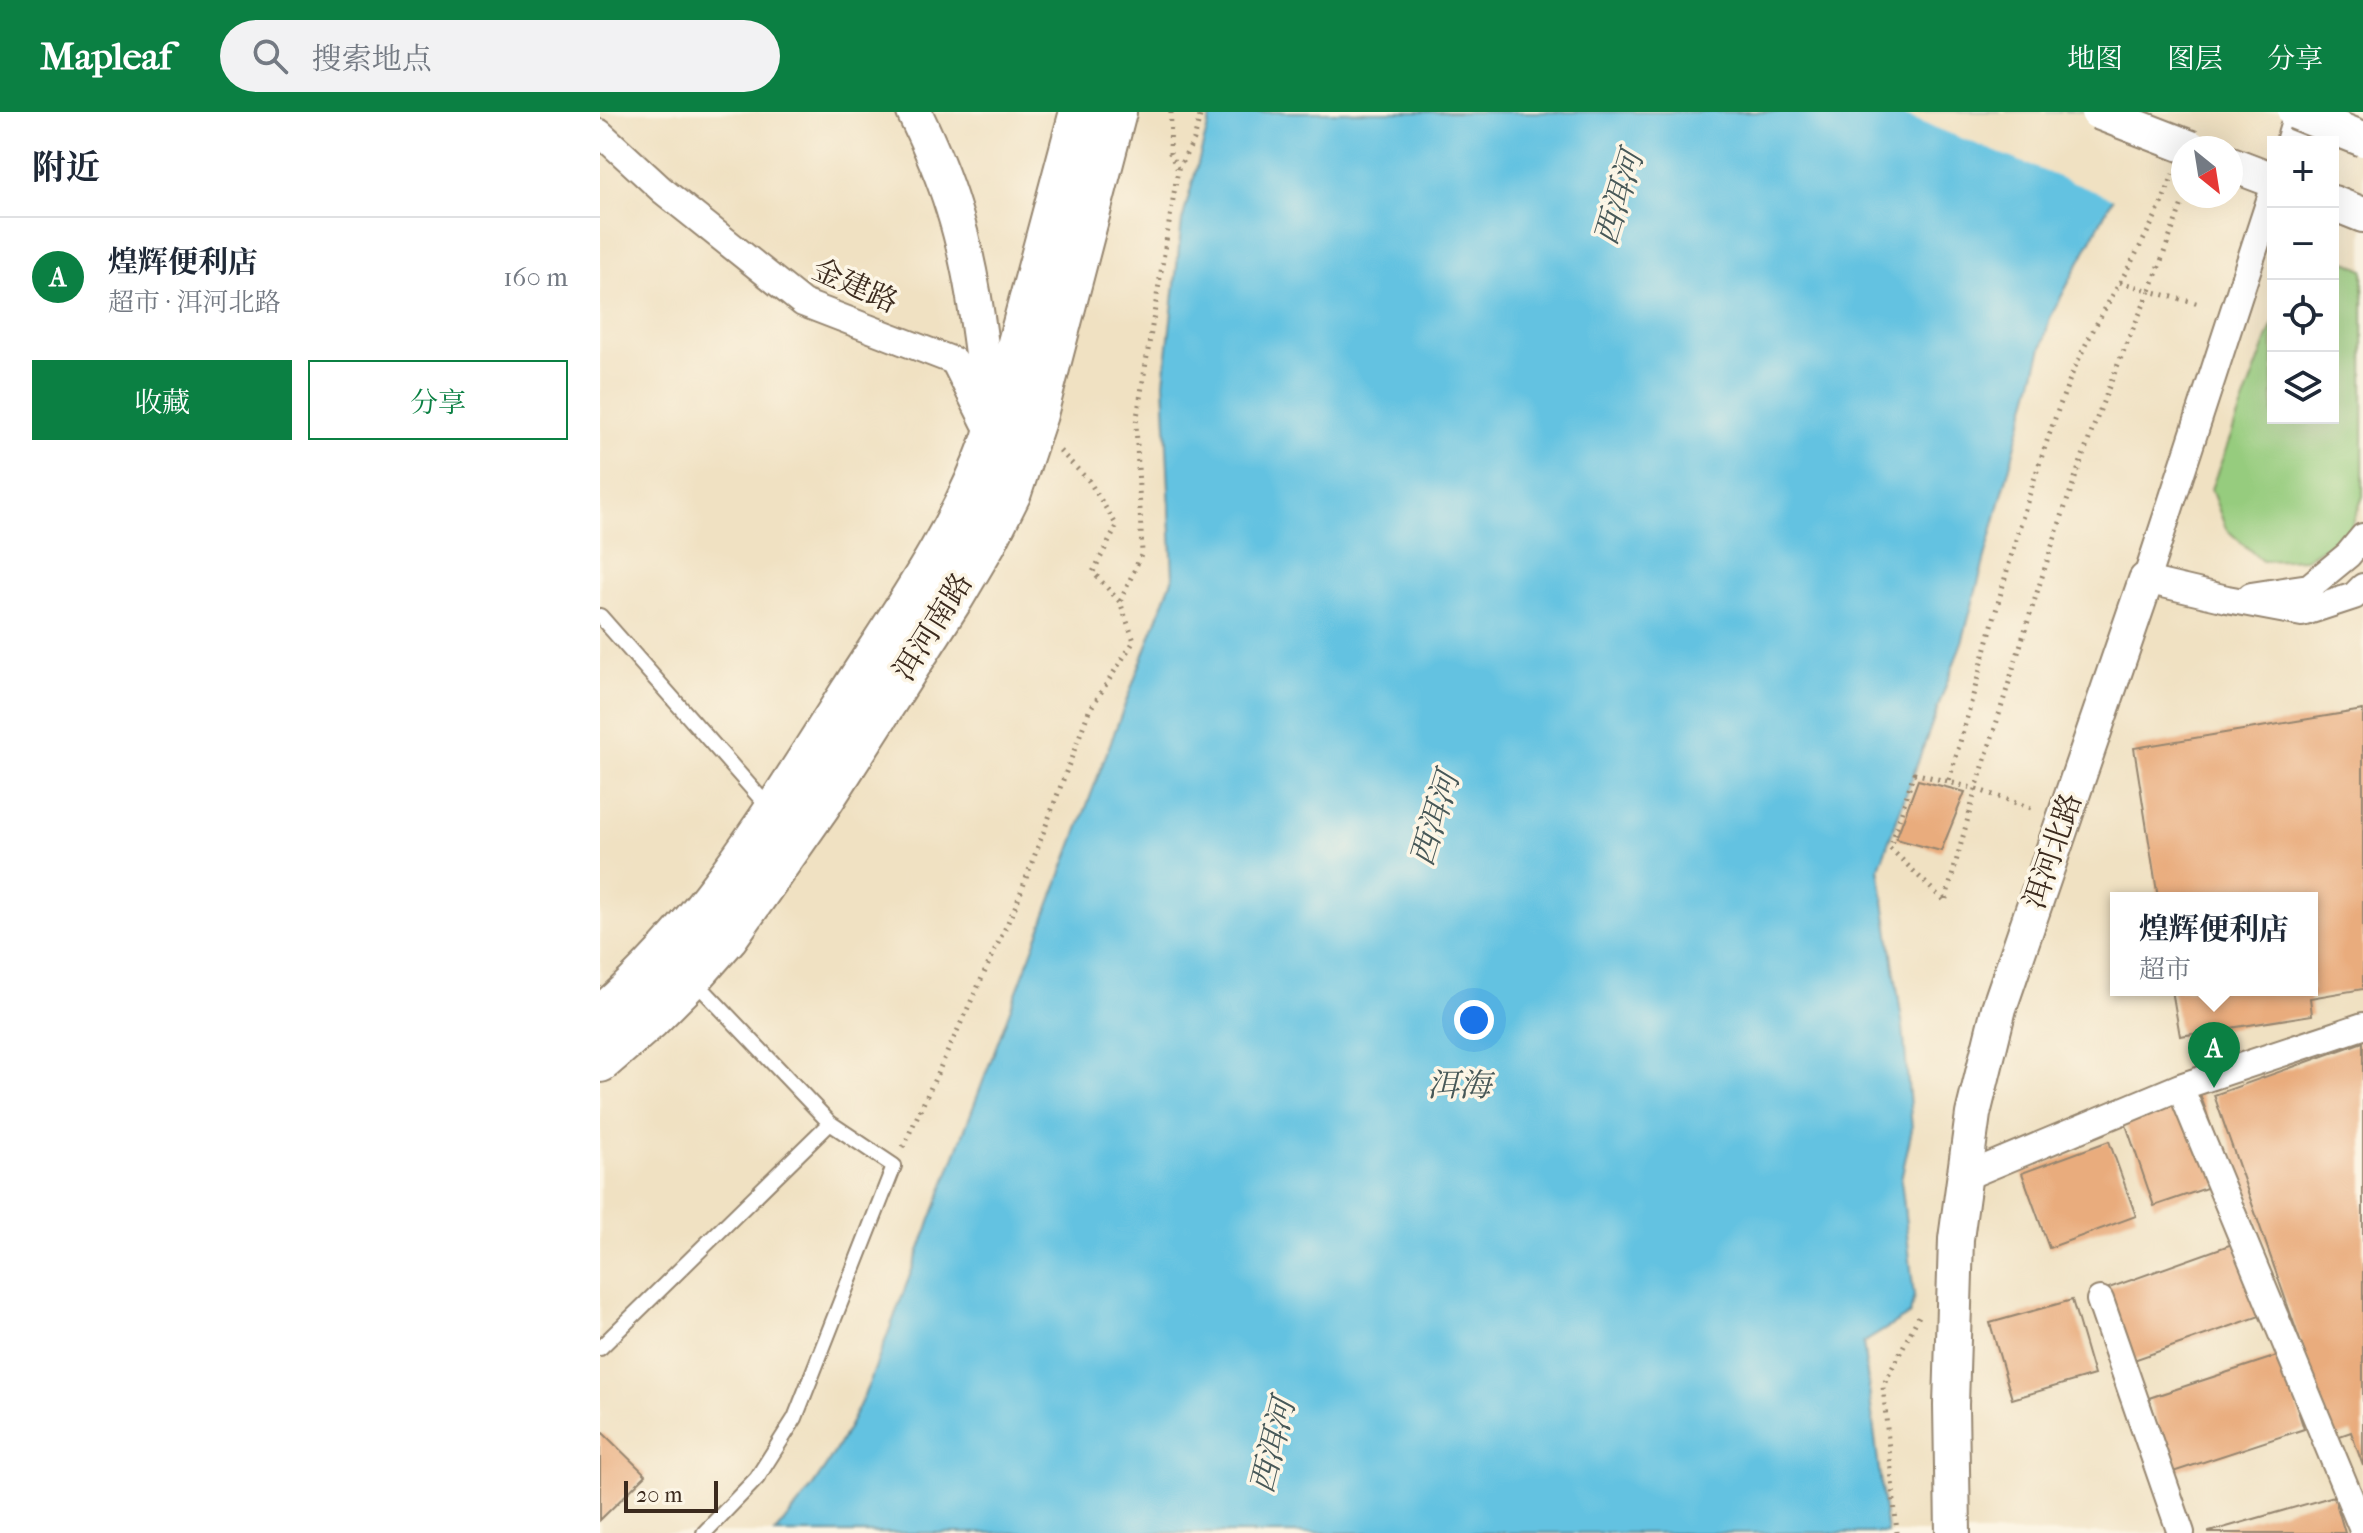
<!DOCTYPE html>
<html lang="zh">
<head>
<meta charset="utf-8">
<style>
  :root { --surface:#fff; --page:#f2f2f3; --text:#1f2937; --muted:#747a83; --line:#e0e1e3; --accent:#0b8043 }
  body { margin:0; font-family:"IM FELL French Canon","Noto Serif SC",serif; background:var(--page); color:var(--text) }
  .controls { position:absolute; right:24px; top:24px; display:grid; overflow:hidden; border-radius:0px; box-shadow:0 8px 32px #0002 }
  .controls button { width:72px; height:72px; display:grid; place-items:center; padding:0; border:0; border-bottom:2px solid var(--line); background:var(--surface); color:var(--text); font:40px sans-serif }
  .compass { position:absolute; left:1571px; top:24px; width:72px; height:72px; border-radius:50%; background:var(--surface); box-shadow:0 8px 32px #0002; rotate:150deg }
  .scale { position:absolute; left:24px; bottom:20px; width:94px; box-sizing:border-box; padding-left:8px; border:4px solid #3b2a1e; border-top:0; font-size:22px; line-height:28px; white-space:nowrap; color:#3b2a1e; -webkit-text-stroke:6px #fcf5e5; paint-order:stroke }
  .you { position:absolute; left:874px; top:908px; width:28px; height:28px; margin:-20px; border:6px solid #fff; border-radius:50%; background:#1a73e8; box-shadow:0 0 0 12px #1a73e833 }
  .badge { display:grid; place-items:center; width:52px; height:52px; border-radius:50%; background:var(--accent); color:#fff; font-size:26px; font-weight:700 }
  .pin { position:absolute; translate:-50% -66px; filter:drop-shadow(0 2px 4px #0008) }
  .pin::after { content:''; position:absolute; top:42px; width:28px; height:24px; background:inherit; clip-path:polygon(0 0,100% 0,50% 100%) }
  .popup { position:absolute; left:1510px; top:780px; width:208px; height:104px; box-sizing:border-box; display:grid; place-content:center; border-radius:0px; background:var(--surface); filter:drop-shadow(0 2px 6px #0005); font-size:26px; white-space:nowrap; color:var(--muted) }
  .popup b { font-size:30px; color:var(--text) }
  .popup::after { content:''; position:absolute; left:50%; top:100%; margin-left:-16px; border:16px solid transparent; border-top-color:var(--surface) }
  .list { margin:0; padding:0; list-style:none }
  h2 { display:flex; justify-content:space-between; align-items:center; height:104px; margin:0; padding:0 32px; font-size:34px }
  h2 small { font-size:26px; font-weight:400; color:var(--muted) }
  .list li { display:grid; grid-template-columns:52px 1fr auto; gap:24px; align-items:center; box-sizing:border-box; height:120px; padding:0 32px; border-top:2px solid var(--line) }
  .list b { display:block; font-size:30px; white-space:nowrap }
  .list p { margin:0; font-size:26px; white-space:nowrap; color:var(--muted) }
  .list em { font-size:26px; font-style:normal; color:var(--muted) }
  .actions { display:flex; gap:16px; padding:24px 32px }
  .actions a { flex:1; padding:18px 0; border:2px solid var(--accent); border-radius:0px; text-align:center; font-size:28px; color:var(--accent) }
  .actions .main { background:var(--accent); color:#fff }
  .icon { flex:none; width:44px; height:44px; fill:none; stroke:currentColor; stroke-width:2; stroke-linecap:round; stroke-linejoin:round }
  .map { position:relative; flex:none; width:1763px; height:1421px; overflow:hidden }
  header { display:flex; align-items:center; gap:48px; box-sizing:border-box; height:112px; padding:0 40px; background:var(--accent); color:#fff }
  header strong { font-size:38px }
  nav { display:flex; gap:44px; margin-inline-start:auto; font-size:28px }
  .search { width:560px; height:72px; background:var(--page); display:flex; align-items:center; gap:20px; box-sizing:border-box; padding:0 28px; border-radius:44px; color:var(--muted); font-size:30px }
  main { display:flex }
  aside { flex:1; background:var(--surface) }
  .map>svg:first-child { display:block }
  .green { fill:#96cc7e; stroke:#687b4e; stroke-width:2 }
  .water { fill:#63c2e1; stroke:#4f7680; stroke-width:2 }
  .pier { fill:#f0e1c2 }
  .building { fill:#e9ac7d }
  .lines { fill:none; stroke-linecap:round; stroke-linejoin:round }
  .service-casing { stroke:#968670; stroke-width:18 }
  .minor-casing { stroke:#968670; stroke-width:30 }
  .tertiary-casing { stroke:#968670; stroke-width:38 }
  .primary-casing { stroke:#968670; stroke-width:46 }
  .path { stroke:#968670; stroke-width:5; stroke-dasharray:2 6; stroke-linecap:butt }
  .service { stroke:#fff; stroke-width:14 }
  .minor { stroke:#fff; stroke-width:26 }
  .tertiary { stroke:#fff; stroke-width:34 }
  .primary { stroke:#fff; stroke-width:42 }
  .tertiary-bridge-casing { stroke:#968670; stroke-width:38; stroke-linecap:butt }
  .tertiary-bridge { stroke:#fff; stroke-width:34 }
  .labels { text-anchor:middle; dominant-baseline:central; stroke-width:7; stroke-linejoin:round; paint-order:stroke }
  .street-label { font-size:30px; fill:#3b2a1e; stroke:#fcf5e5 }
  .water-label { font-size:32px; font-style:italic; fill:#475858; stroke:#fcf5e5 }
</style>
</head>
<body>
<header>
<strong>Mapleaf</strong>
<div class="search"><svg class="icon" aria-label="search" viewBox="0 0 24 24"><circle cx="10" cy="10" r="6"/><path d="M15 15l6 6"/></svg>搜索地点</div>
<nav><a>地图</a><a>图层</a><a>分享</a></nav>
</header>
<main>
<aside>
<h2>附近<small></small></h2>
<ul class="list">
<li><span class="badge">A</span><div><b>煌辉便利店</b><p>超市 · 洱河北路</p></div><em>160 m</em></li>
</ul>
<div class="actions"><a class="main">收藏</a><a>分享</a></div>
</aside>
<div class="map">
<svg width="1763" height="1421" viewBox="0 0 1763 1421">
  <rect width="100%" height="100%" fill="#fcf5e5"/>
  <filter id="ink" filterUnits="userSpaceOnUse"><feTurbulence type="fractalNoise" baseFrequency=".0125" numOctaves="2"/><feDisplacementMap in="SourceGraphic" scale="16" xChannelSelector="R" yChannelSelector="G"/><feConvolveMatrix kernelMatrix="1 2 1 2 8 2 1 2 1" color-interpolation-filters="sRGB"/></filter>
  <filter id="wash" filterUnits="userSpaceOnUse"><feTurbulence type="fractalNoise" baseFrequency=".006" numOctaves="4" result="noise"/><feDisplacementMap in="SourceGraphic" scale="32" xChannelSelector="R" yChannelSelector="G"/><feGaussianBlur stdDeviation="1.8" result="paint"/><feColorMatrix in="noise" values="0 0 0 0 0 0 0 0 0 0 0 0 0 0 0 0 0 1.4 0 .05"/><feComposite in="paint" operator="in"/></filter>
  <g filter="url(#wash)">
    <rect width="100%" height="100%" fill="#f0e1c2"/>
    <path class="green" d="M1733 148 1746 149 1763 158V384L1750 419 1705 447 1662 449 1626 417 1611 377 1673 211V306H1733Z"/>
    <path class="water" d="M612 0H1547L1513 86 1450 206 1363 527 1279 756 1303 915 1312 1017 1301 1067 1314 1184 1310 1202 1263 1231 1287 1421H174C216 1377 245 1328 269 1272L573 465 564 270 582 109Z"/>
    <path class="pier" d="M1296 0H1551L1516 88Z"/>
    <g id="blocks">
      <path class="building" d="M1763 598V877L1710 886 1712 903 1580 924 1572 878H1712V786H1558L1534 636Z
        M1318 668 1365 680 1341 739 1296 727Z
        M1763 930V1354L1751 1320 1734 1326 1614 983Z
        M1600 982 1630 1068 1554 1094 1524 1007Z
        M1509 1029 1536 1104 1449 1136 1422 1061Z
        M1635 1131 1660 1204 1531 1249 1506 1177Z
        M1472 1188 1494 1263 1412 1287 1390 1211Z
        M1680 1243 1704 1317 1573 1360 1549 1286Z
        M3 1321 46 1363 0 1408V1324Z
        M1734 1384 1745 1421H1609V1420Z"/>
    </g>
  </g>
  <g filter="url(#ink)">
    <use href="#blocks" fill-opacity="0" stroke="#968670" stroke-width="2"/>
    <g class="lines">
      <g class="service-casing">
        <path id="service" d="M0 504 171 698
          M92 866 230 1011 294 1054 195 1306 157 1366 104 1421
          M0 1236 230 1011"/>
      </g>
      <g class="minor-casing">
        <path id="minor" d="M0 21 62 78 203 191 354 249 385 311
          M1689 30 1698 0
          M1673 79 1546 468 1627 487 1702 501 1754 484 1763 475
          M1651 484 1709 475 1748 443 1763 425
          M1580 975 1763 1418
          M1364 1065 1580 975 1763 914
          M1500 1188 1581 1421"/>
      </g>
      <g class="tertiary-casing">
        <path id="tertiary" d="M314 0C329 31 343 63 353 96 376 168 382 246 392 320
          M1631 52 1673 68
          M1733 91 1763 103
          M1353 1421 1351 1293 1356 1127 1373 1002 1399 896 1546 468"/>
      </g>
      <g class="primary-casing">
        <path id="primary" d="M0 906C106 816 177 697 251 581 304 499 360 420 393 328L481 0
          M0 949 50 906 91 865 127 824 219 693 353 484 385 430 410 380 436 302 515 0"/>
      </g>
      <path class="path" d="M571 0 570 41 577 56
        M1520 170 1550 179 1583 89
        M460 339 489 369 517 414 493 460 520 490
        M1314 661 1376 677 1345 790 1290 736Z
        M1349 668C1389 534 1418 397 1470 267 1499 196 1548 134 1573 62
        M1431 696 1376 677C1428 511 1477 336 1550 179L1599 192
        M303 1035 416 793 489 599 534 529 520 490 542 441 536 311 578 57 594 28 601 0
        M1297 1421 1283 1274 1321 1200"/>
      <use href="#service" class="service"/>
      <use href="#minor" class="minor"/>
      <use href="#tertiary" class="tertiary"/>
      <use href="#primary" class="primary"/>
      <g class="tertiary-bridge-casing">
        <path id="tertiary-bridge" d="M1498 0 1591 36
          M1695 0 1763 27"/>
      </g>
      <use href="#tertiary-bridge" class="tertiary-bridge"/>
    </g>
  </g>
  <g class="labels">
    <g class="street-label">
      <text transform="translate(255 174) rotate(24)">金建路</text>
      <text transform="translate(333 515) rotate(-58)">洱河南路</text>
      <text transform="translate(1453 739) rotate(-71)">洱河北路</text>
    </g>
    <g class="water-label">
      <text transform="translate(1019 86) rotate(-73)">西洱河</text>
      <text transform="translate(835 707) rotate(-73)">西洱河</text>
      <text x="859" y="973">洱海</text>
      <text transform="translate(673 1334) rotate(-76)">西洱河</text>
    </g>
  </g>
</svg>
<div class="controls">
<button>+</button>
<button>−</button>
<button><svg class="icon" aria-label="locate" viewBox="0 0 24 24"><circle cx="12" cy="12" r="6"/><path d="M12 2v4M12 18v4M2 12h4M18 12h4"/></svg></button>
<button><svg class="icon" aria-label="layers" viewBox="0 0 24 24"><path d="M12 4l9 5-9 5-9-5zM3 14l9 5 9-5"/></svg></button>
</div>
<svg class="compass" viewBox="-18 -18 36 36"><path d="M0-13l5 13h-10z" fill="#e53935"/><path d="M0 13l5-13h-10z" fill="#747a83"/></svg>
<div class="scale">20 m</div>
<div class="you"></div>
<div class="pin badge" style="left:1614px;top:976px">A</div>
<div class="popup"><b>煌辉便利店</b>超市</div>
</div>
</main>
</body>
</html>
